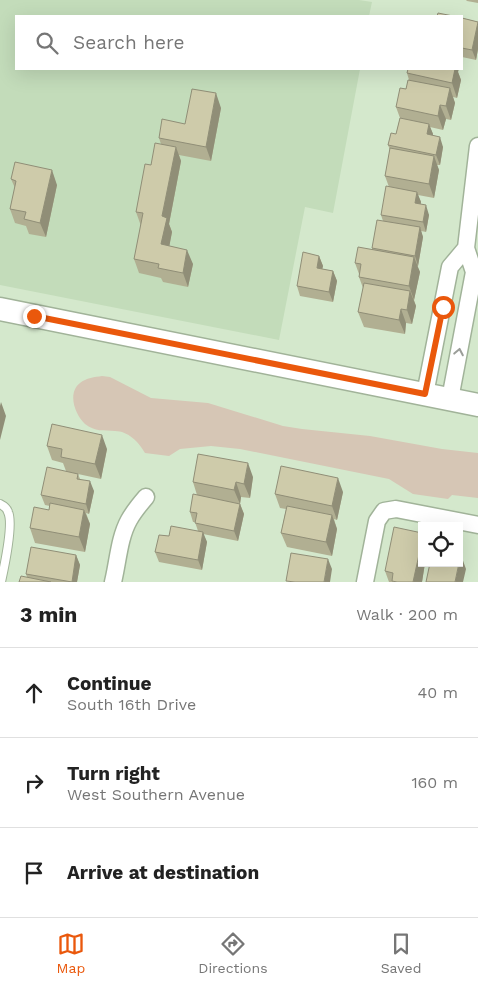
<!DOCTYPE html>
<html lang="en">
<head>
<meta charset="utf-8">
<style>
  :root { --surface:#fff; --page:#f2f2f2; --text:#222; --muted:#767676; --line:#e0e0e0; --accent:#ea580c }
  body { margin:0; font-family:"Work Sans",sans-serif; background:var(--page); color:var(--text) }
  .controls { position:absolute; right:15px; bottom:15px; display:grid; overflow:hidden; border-radius:0px; box-shadow:0 5px 20px #0002 }
  .controls button { width:45px; height:45px; display:grid; place-items:center; padding:0; border:0; border-bottom:1px solid var(--line); background:var(--surface); color:var(--text); font:25px sans-serif }
  .stop { position:absolute; width:15px; height:15px; margin:-11px; border:4px solid #ea580c; border-radius:50%; background:#fff }
  .stop.end { background:#ea580c; border-color:#fff; box-shadow:0 1px 5px #0008 }
  .list { margin:0; padding:0; list-style:none }
  h2 { display:flex; justify-content:space-between; align-items:center; height:65px; margin:0; padding:0 20px; font-size:21px }
  h2 small { font-size:16px; font-weight:400; color:var(--muted) }
  .list li { display:grid; grid-template-columns:32px 1fr auto; gap:15px; align-items:center; box-sizing:border-box; height:90px; padding:0 20px; border-top:1px solid var(--line) }
  .list b { display:block; font-size:19px; white-space:nowrap }
  .list p { margin:0; font-size:16px; white-space:nowrap; color:var(--muted) }
  .list em { font-size:16px; font-style:normal; color:var(--muted) }
  .icon { flex:none; width:28px; height:28px; fill:none; stroke:currentColor; stroke-width:2; stroke-linecap:round; stroke-linejoin:round }
  .map { position:relative; flex:none; width:478px; height:582px; overflow:hidden }
  .search { position:absolute; background:var(--surface); box-shadow:0 5px 20px #0002; left:15px; right:15px; top:15px; height:55px; display:flex; align-items:center; gap:12px; box-sizing:border-box; padding:0 18px; border-radius:0px; color:var(--muted); font-size:19px }
  .sheet { height:335px; background:var(--surface) }
  nav { display:flex; justify-content:space-around; align-items:center; box-sizing:border-box; height:70px; border-top:1px solid var(--line); background:var(--surface); font-size:14px; color:var(--muted) }
  nav a { display:grid; justify-items:center; gap:2px }
  nav .on { color:var(--accent) }
  .map>svg:first-child { display:block }
  .built { fill:#c3dcba }
  .green { fill:#d6c6b5 }
  .lines { fill:none; stroke-linecap:round; stroke-linejoin:round }
  .service-casing { stroke:#a1b399; stroke-width:10 }
  .minor-casing { stroke:#a1b399; stroke-width:19 }
  .secondary-casing { stroke:#a1b399; stroke-width:25 }
  .service { stroke:#fff; stroke-width:8 }
  .minor { stroke:#fff; stroke-width:16 }
  .secondary { stroke:#fff; stroke-width:22 }
  .wall { fill:#b1af92 }
  .shaded-wall { fill:#908e77 }
  .building { fill:#cecbaa; stroke:#908e77 }
  .oneway { stroke:#9b9e99 }
  .route { stroke:#ea580c; stroke-width:6 }
</style>
</head>
<body>
<div class="map">
<svg width="478" height="582" viewBox="0 0 478 582">
  <rect width="100%" height="100%" fill="#d4e8cc"/>
  <path class="built" d="M0 0H359L372 2 369 16H16V69H360L333 213 305 207 279 340 0 285Z"/>
  <path class="green" d="M102 376 110 377 151 398 208 403 283 426 302 429 370 436 442 449 478 453V498L452 495 448 499 413 494 389 479 240 449 211 446 180 449 169 456 145 453C139 442 128 431 115 431 104 430 95 432 85 424 75 415 67 393 80 383 86 378 95 377 102 376Z"/>
  <g class="lines">
    <g class="service-casing">
      <path id="service" d="M0 504C4 506 7 508 8 512 14 524 4 568 1 582"/>
    </g>
    <g class="minor-casing">
      <path id="minor" d="M425 394 450 267 466 248
        M450 399 474 272 466 248 478 146
        M113 582C118 562 119 538 129 520 134 511 140 504 146 497
        M365 582 377 521 384 511 396 509 478 525"/>
    </g>
    <g class="secondary-casing">
      <path id="secondary" d="M0 309 478 405"/>
    </g>
    <use href="#service" class="service"/>
    <use href="#minor" class="minor"/>
    <use href="#secondary" class="secondary"/>
  </g>
  <path class="wall" d="M466 0H478V3L467 1Z
    M462 18 478 22V49L476 60 462 57Z
    M458 72 461 80 457 98 453 97 455 103 451 120 446 119 443 130 430 127 433 134 432 136 443 147 440 165H437L439 170 434 198 418 195 421 202 420 204 429 215 426 232 421 231 423 237 418 266H417L420 272 414 300 416 306 412 324 406 323 405 334 364 327 358 312 363 288 359 277V274L355 263 372 250V248L383 221 381 215 389 187 385 176 390 150 388 145 396 134 400 118 396 107 406 89 409 80 407 73Z
    M221 108 211 161 179 155 181 161 169 224 172 232 169 246 193 264 188 287 163 282 161 278 139 273 134 259 141 226 136 212 151 165 161 144 159 138 185 124Z
    M11 179 57 185 46 237 29 234 26 226 15 223 10 209 15 188Z
    M319 256 323 266 322 269 333 271 337 281 333 302 300 296 297 286Z
    M47 446 107 449 101 479 78 474 80 479 94 491 89 514 86 513 90 524 85 552 35 543 30 528 49 510 50 506 45 505 41 495 66 471 63 463 52 460Z
    M253 477 250 498 241 497 240 504 244 514 238 541 203 534 207 542 202 570 159 562 155 552 169 536 198 531 195 522H193L190 512 197 495 193 482Z
    M343 492 337 520 334 519 337 529 332 556 287 547 281 533 286 509 280 508 275 494Z
    M76 555 80 565 77 582H19L27 577 26 574Z
    M422 563H425L422 582H389L385 571Z"/>
  <path class="shaded-wall" d="M478 22V49L476 60 472 50Z
    M452 69H459L458 72 461 80 457 98 452 83Z
    M450 88 455 103 451 120 446 106Z
    M216 93 221 108 211 161 206 147Z
    M440 105 446 119 443 130 438 116Z
    M429 124 433 134 431 144 427 134Z
    M440 137 443 147 440 165 436 155Z
    M176 147 181 161 169 224 172 232 167 259 161 244 162 216Z
    M434 156 439 170 434 198 429 184Z
    M52 170 57 185 46 237 40 223Z
    M417 192 421 202 419 213 415 203Z
    M426 205 429 215 426 232 423 222Z
    M420 227 423 237 418 266 415 256Z
    M187 250 193 264 188 287 183 273Z
    M319 256 323 266 320 278 317 268Z
    M414 257 420 272 414 300 409 286Z
    M333 271 337 281 333 302 329 292Z
    M410 291 416 306 412 324 407 310Z
    M401 309 406 323 405 334 399 320Z
    M1 402 6 416 0 440V406Z
    M102 435 107 449 101 479 95 464Z
    M248 463 253 477 250 498 244 484Z
    M338 478 343 492 337 520 332 506Z
    M90 481 94 491 89 514 86 504Z
    M236 482 241 497 240 504 234 490Z
    M240 504 244 514 238 541 234 531Z
    M84 510 90 524 85 552 79 537Z
    M332 515 337 529 332 556 326 542Z
    M203 532 207 542 202 570 198 560Z
    M422 541V563H425L422 582H413Z
    M76 555 80 565 77 582H72Z
    M461 555 466 569 463 582H455Z
    M328 559 332 569 330 582H324Z"/>
  <path class="building" d="M438 13 453 16H437Z
    M462 18 478 22 472 50 462 48Z
    M408 69H455L452 83 407 73Z
    M408 80 450 88 446 106 440 105 438 116 396 107 400 88 406 89Z
    M192 89 216 93 206 147 159 138 162 119 185 124Z
    M400 118 429 124 427 134 440 137 436 155 388 145 391 133 396 134Z
    M155 143 176 147 162 216 167 218 161 244 187 250 183 273 158 268 159 264 134 259 143 213 136 212 145 164 151 165Z
    M390 148 434 156 429 184 385 176Z
    M15 162 52 170 40 223 24 219 26 212 10 209 16 181 11 179Z
    M386 186 417 192 415 203 426 205 423 222 381 215Z
    M377 220 420 227 415 256 372 248Z
    M358 247 414 257 409 286 359 277 361 264 355 263Z
    M303 252 319 256 317 268 333 271 329 292 297 286Z
    M364 283 410 291 407 310 401 309 399 320 358 312Z
    M52 424 102 435 95 464 61 457 62 449 47 446Z
    M198 454 248 463 244 484 236 482 234 490 193 482Z
    M281 466 338 478 332 506 275 494Z
    M47 467 78 474 77 479 90 481 86 504 41 495Z
    M193 494 240 504 234 531 195 523 197 513 190 512Z
    M50 503 84 510 79 537 30 528 34 507 49 510Z
    M287 506 332 515 326 542 281 533Z
    M171 526 203 532 198 560 155 552 159 535 169 536Z
    M394 527 422 533V541L413 582H397L392 581 393 573 385 571Z
    M31 547 76 555 72 582 26 574Z
    M291 553 328 559 324 582H295L286 581Z
    M459 554 461 555 459 563Z
    M430 563H459L455 582H426Z
    M21 576 51 582H19Z"/>
  <defs><path id="oneway-chevron" d="M-2-3.5L2.5 0L-2 3.5" fill="none" stroke-width="1.6" stroke-linecap="round" stroke-linejoin="round" transform="scale(1.25)"/></defs>
  <use class="oneway" href="#oneway-chevron" transform="translate(459 352) rotate(-79)"/>
  <g class="lines">
    <path class="route" d="M34 316 425 394 443 307"/>
  </g>
</svg>
<div class="controls">
<button><svg class="icon" aria-label="locate" viewBox="0 0 24 24"><circle cx="12" cy="12" r="6"/><path d="M12 2v4M12 18v4M2 12h4M18 12h4"/></svg></button>
</div>
<div class="stop" style="left:443px;top:307px"></div>
<div class="stop end" style="left:34px;top:316px"></div>
<div class="search"><svg class="icon" aria-label="search" viewBox="0 0 24 24"><circle cx="10" cy="10" r="6"/><path d="M15 15l6 6"/></svg>Search here</div>
</div>
<section class="sheet">
<h2>3 min<small>Walk · 200 m</small></h2>
<ul class="list">
<li><svg class="icon" aria-label="ahead" viewBox="0 0 24 24"><path d="M12 20V5M6 11l6-6 6 6"/></svg><div><b>Continue</b><p>South 16th Drive</p></div><em>40 m</em></li>
<li><svg class="icon" aria-label="right" viewBox="0 0 24 24"><path d="M7 20v-9h11M14 6l5 5-5 5"/></svg><div><b>Turn right</b><p>West Southern Avenue</p></div><em>160 m</em></li>
<li><svg class="icon" aria-label="arrive" viewBox="0 0 24 24"><path d="M6 21V4h12l-3 4 3 4H6"/></svg><div><b>Arrive at destination</b></div></li>
</ul>
</section>
<nav>
<a class="on"><svg class="icon" aria-label="map" viewBox="0 0 24 24"><path d="M3 6l6-2 6 2 6-2v14l-6 2-6-2-6 2zM9 4v14M15 6v14"/></svg>Map</a>
<a><svg class="icon" aria-label="directions" viewBox="0 0 24 24"><path d="M12 3l9 9-9 9-9-9zM9 14v-3h6M13 9l2 2-2 2"/></svg>Directions</a>
<a><svg class="icon" aria-label="saved" viewBox="0 0 24 24"><path d="M7 4h10v16l-5-4-5 4z"/></svg>Saved</a>
</nav>
</body>
</html>
